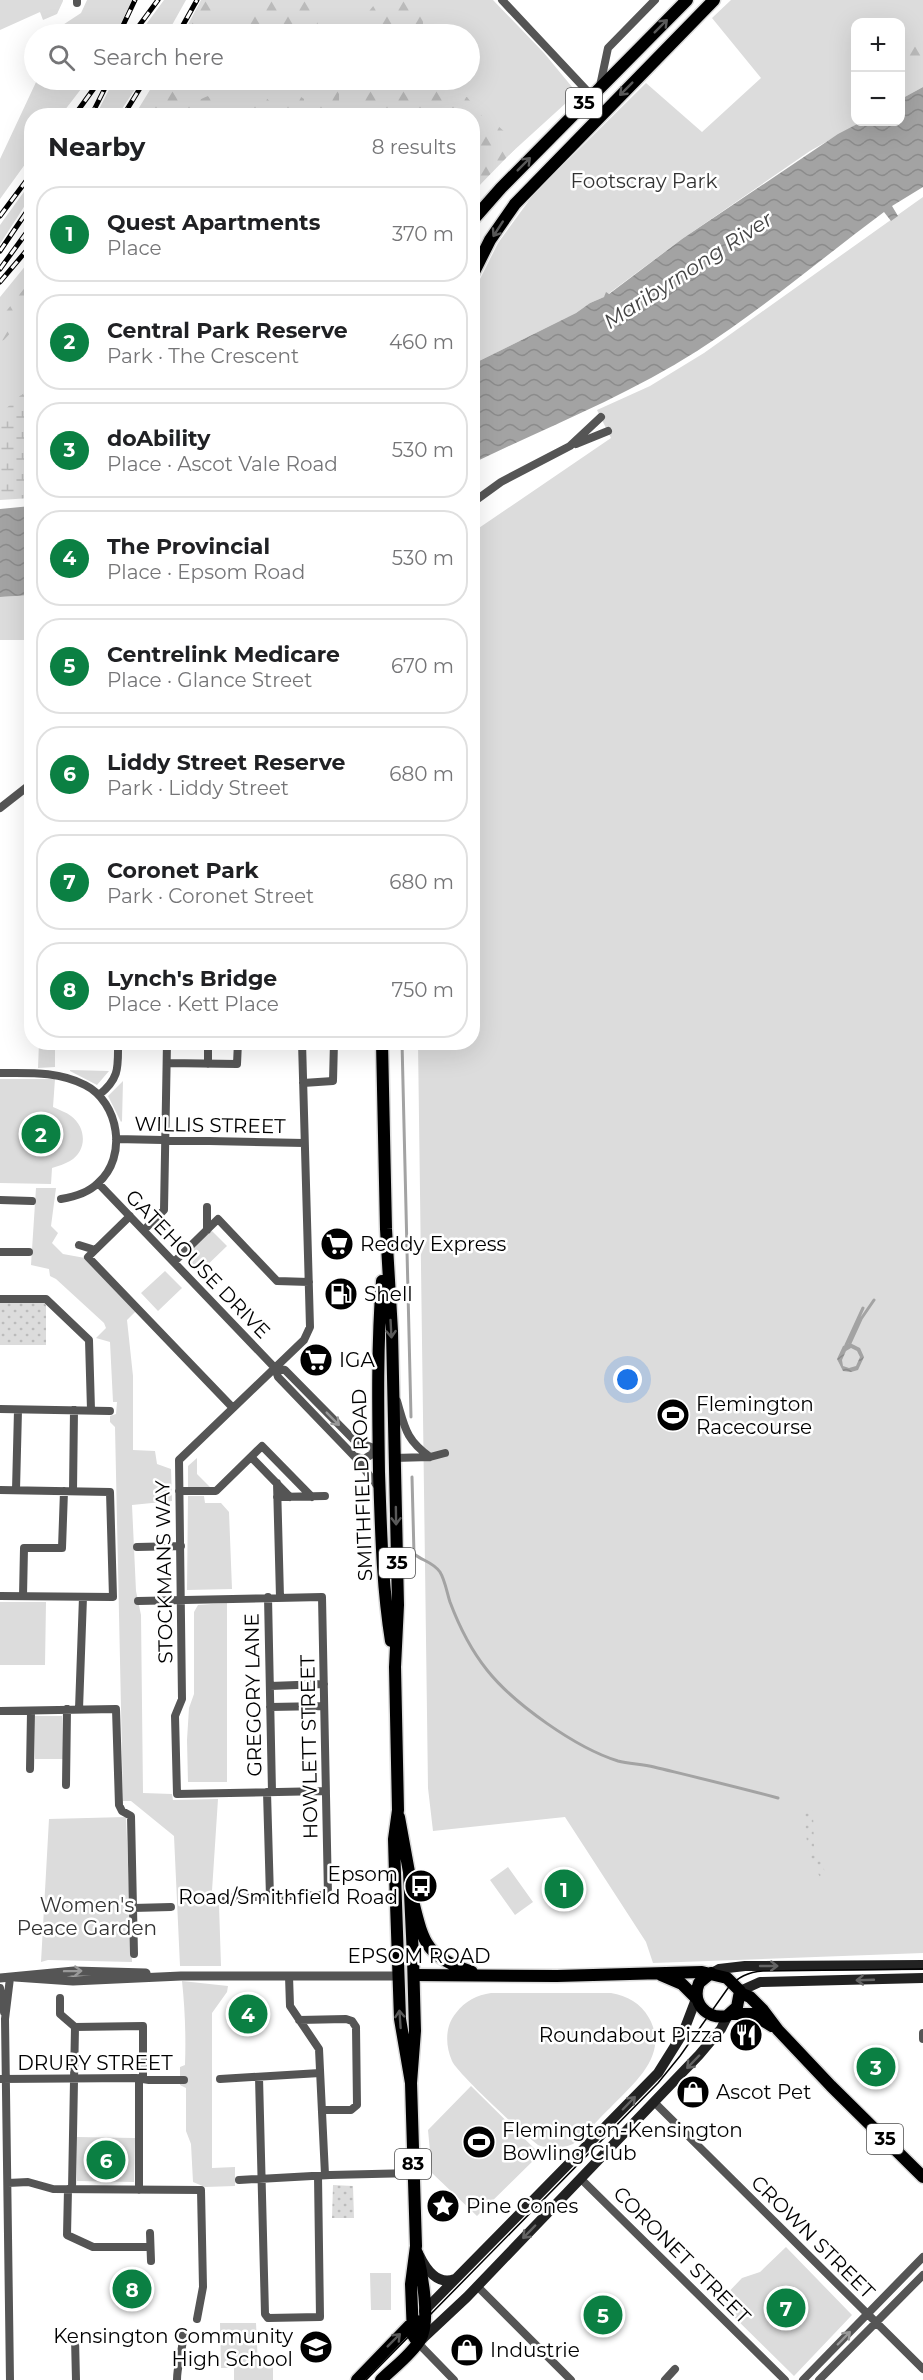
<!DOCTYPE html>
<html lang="en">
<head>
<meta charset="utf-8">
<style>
  :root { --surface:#fff; --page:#f2f2f2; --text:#202124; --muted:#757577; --line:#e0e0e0; --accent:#0b8043 }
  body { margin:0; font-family:Montserrat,sans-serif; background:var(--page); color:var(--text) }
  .controls { position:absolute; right:18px; top:18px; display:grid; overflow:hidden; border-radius:12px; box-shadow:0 6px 24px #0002 }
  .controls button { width:54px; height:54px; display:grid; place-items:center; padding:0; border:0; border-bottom:2px solid var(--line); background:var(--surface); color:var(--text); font:30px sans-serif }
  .you { position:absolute; left:628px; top:1380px; width:21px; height:21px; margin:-15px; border:4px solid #fff; border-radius:50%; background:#1a73e8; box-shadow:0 0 0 9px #1a73e833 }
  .badge { display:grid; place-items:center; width:39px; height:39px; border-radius:50%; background:var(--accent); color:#fff; font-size:20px; font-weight:700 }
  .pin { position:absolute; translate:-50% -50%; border:3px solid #fff; box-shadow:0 2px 6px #0006 }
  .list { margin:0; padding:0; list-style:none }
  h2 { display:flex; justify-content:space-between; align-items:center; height:78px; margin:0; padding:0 24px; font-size:26px }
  h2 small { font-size:20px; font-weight:400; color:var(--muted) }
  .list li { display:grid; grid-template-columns:39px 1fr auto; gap:18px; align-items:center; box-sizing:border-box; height:96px; margin:0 12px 12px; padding:0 12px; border:2px solid var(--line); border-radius:24px }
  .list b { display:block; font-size:22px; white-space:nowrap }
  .list p { margin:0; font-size:20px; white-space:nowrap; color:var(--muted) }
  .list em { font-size:20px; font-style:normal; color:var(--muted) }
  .icon { flex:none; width:33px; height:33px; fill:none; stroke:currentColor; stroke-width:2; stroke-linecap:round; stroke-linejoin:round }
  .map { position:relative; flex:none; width:923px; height:2380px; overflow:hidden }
  .search { position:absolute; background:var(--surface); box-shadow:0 6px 24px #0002; left:24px; top:24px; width:456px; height:66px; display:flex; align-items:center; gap:15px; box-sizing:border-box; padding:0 21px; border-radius:33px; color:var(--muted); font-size:22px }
  .panel { position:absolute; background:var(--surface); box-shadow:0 6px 24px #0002; left:24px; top:108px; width:456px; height:942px; border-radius:24px }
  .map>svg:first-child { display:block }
  .green { fill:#dcdcdc }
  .forest { fill:url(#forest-firs) }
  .wetland { fill:url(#wetland-marsh) }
  .garden { fill:url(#garden-dots) }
  .water { fill:url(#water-waves); fill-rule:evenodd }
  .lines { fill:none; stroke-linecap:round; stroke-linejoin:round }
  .stream { stroke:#a3a3a3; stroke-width:3 }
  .primary-casing { stroke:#dbdbdb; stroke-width:15 }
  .trunk-casing { stroke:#dbdbdb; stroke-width:15 }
  .minor { stroke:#555; stroke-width:8 }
  .tertiary { stroke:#555; stroke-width:9 }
  .secondary { stroke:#222; stroke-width:10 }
  .primary { stroke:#000; stroke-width:12 }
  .trunk { stroke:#000; stroke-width:12 }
  .tram { stroke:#000; stroke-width:1.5 }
  .rail-casing { stroke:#000; stroke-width:5 }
  .rail { stroke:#fff; stroke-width:3; stroke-dasharray:9; stroke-linecap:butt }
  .oneway { stroke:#595959 }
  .oneway2 { stroke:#999 }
  .oneway3 { stroke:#646464 }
  .labels { text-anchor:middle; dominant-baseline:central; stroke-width:5; stroke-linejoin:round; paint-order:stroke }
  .shield { fill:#fff; stroke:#4c4c4c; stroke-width:1.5 }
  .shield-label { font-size:18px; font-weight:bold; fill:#000 }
  .park-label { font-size:20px; fill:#333; stroke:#fff }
  .street-label { font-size:20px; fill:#000; stroke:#fff }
  .poi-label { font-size:20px; fill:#000; stroke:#fff; text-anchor:start }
  .water-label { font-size:21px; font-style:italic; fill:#444; stroke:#fff }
</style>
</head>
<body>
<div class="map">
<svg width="923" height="2380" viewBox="0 0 923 2380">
  <defs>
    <pattern id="forest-firs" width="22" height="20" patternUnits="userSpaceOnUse" patternTransform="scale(1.5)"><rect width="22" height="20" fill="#dcdcdc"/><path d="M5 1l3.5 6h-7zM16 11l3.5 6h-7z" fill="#bbb"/></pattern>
    <pattern id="wetland-marsh" width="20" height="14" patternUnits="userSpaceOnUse" patternTransform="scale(1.5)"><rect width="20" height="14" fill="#dcdcdc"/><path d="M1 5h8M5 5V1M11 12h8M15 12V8" fill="none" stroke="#bbb"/></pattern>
    <pattern id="garden-dots" width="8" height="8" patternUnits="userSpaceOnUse" patternTransform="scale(1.5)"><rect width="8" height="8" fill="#dcdcdc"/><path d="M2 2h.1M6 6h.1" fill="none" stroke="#bbb" stroke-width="1.8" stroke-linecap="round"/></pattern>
    <pattern id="water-waves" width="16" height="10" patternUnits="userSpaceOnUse" patternTransform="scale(1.5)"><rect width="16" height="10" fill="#a3a3a3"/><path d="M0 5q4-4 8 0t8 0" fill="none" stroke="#8b8b8b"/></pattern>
  </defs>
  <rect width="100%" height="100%" fill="#fff"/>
  <path class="green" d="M0 0H63V1L57 14 43 20 40 12 0 30Z
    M87 0H132L116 34H49L81 13Z
    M164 0H186L167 34H139Z
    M201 0H493L544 53 577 93 501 162 473 192 472 116H134L156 80H470V34H183Z
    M731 0H923V87L901 99 900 22H856V122H861L810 151 682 239 604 297 590 303 576 313 473 364V305L479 291 476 287 498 243 533 195 646 83 702 132 761 78 712 18Z
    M37 80H88L61 115 32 116 31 156 0 199V159Z
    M114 80H141L118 115H96Z
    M31 182V196L0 244V225Z
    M923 197V1953L653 1963 646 1942 565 1817 433 1831 428 1788 418 1043 472 1042 473 532 611 438 597 410 650 386 704 353Z
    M31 259V495H0V297Z
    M31 595V640H0V597Z
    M39 1043H55V1067L38 1068Z
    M70 1071V1070L109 1071 97 1085Z
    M0 1079H55L53 1107C59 1110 66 1112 71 1116 86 1127 88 1150 70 1161 65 1164 58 1166 52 1168L51 1184 0 1183Z
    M123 1081 122 1121 121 1122 108 1096Z
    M36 1188H56L51 1226 58 1233 52 1243 63 1254 85 1258 136 1311 127 1320 133 1376V1450L155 1451 157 1464 171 1469 172 1501 132 1505 136 1591 141 1615 143 1793 172 1794 173 1800 218 1799 211 1906 219 1905 221 1966H180L174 1836 131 1801H123L115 1427 110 1422V1416L116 1414 117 1402H113L110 1342 96 1338 106 1328 104 1323 56 1279 50 1276 49 1269 31 1265Z
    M211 1230 227 1246 199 1273 184 1257Z
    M165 1271 182 1288 158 1311 141 1293Z
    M197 1458V1474L210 1487 188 1488V1466Z
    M188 1496H204L205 1503H221L229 1512 232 1589 187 1590Z
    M0 1602H46L45 1665H0Z
    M227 1603V1782H188L187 1740 189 1708 194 1694V1612L198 1605Z
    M35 1716H62L63 1759H35Z
    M126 1817 132 1962 48 1960 41 1962 49 1819Z
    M508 1867 533 1902 515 1915 490 1880Z
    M182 1981 228 1986 227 1992 212 2013V2168L235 2167V2186L205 2187 193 2182 191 2144 186 2131V2088L180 2085V2067L185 2065C186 2036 185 2009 182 1981Z
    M611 1993C627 1996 641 2003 649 2018 670 2055 634 2083 610 2108 598 2119 587 2134 573 2144 561 2149 551 2150 538 2145 524 2135 457 2073 452 2061 445 2045 445 2026 456 2013 465 2001 477 1995 491 1993Z
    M471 2086 540 2154 477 2216 432 2173 428 2130Z
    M77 2137 135 2138 134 2182 77 2181Z
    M786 2247 852 2315 794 2376 719 2302 742 2278 760 2272Z
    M370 2273H391V2310H371Z
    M220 2323H256L258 2365 273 2366V2380H234V2368H221Z"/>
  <path class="forest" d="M204 0H222L202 34H187Z
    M252 0H332L315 15 321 34H250L246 28Z
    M378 0H418L423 2 429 13 423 19V24L431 26 435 34H358L366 15Z
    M908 45 921 48 923 54 910 69 901 63V56H908Z
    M164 80H176L171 89 186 110 196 94 201 99 208 96 225 115H140Z
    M281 80H302L306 86 294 92 304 99V107L313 106 319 102 315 91 316 82H330L321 80H376L380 86V80H409L427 115H373L352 103 339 84V115H239L242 113 240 105 252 99 259 90 274 106 283 98Z
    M434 80H456L458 82 453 97H467L486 121 495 123 508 135 515 149 473 192 472 145 475 141 473 140 472 116 433 115 428 95 439 86 434 82Z
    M31 280V304C20 316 13 334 0 343V319Z"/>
  <path class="wetland" d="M31 390V498L0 500V414L21 395Z"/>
  <path class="garden" d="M0 1301H42L46 1305V1345H0Z
    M809 1809 813 1811 814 1847 827 1876 822 1880C808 1858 805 1838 805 1812Z
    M333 2185 353 2186 354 2218H332Z"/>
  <path class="water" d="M923 87V187L892 206 898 216 891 221 884 212C822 258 763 309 697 351 627 396 547 427 473 463V364L576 313 590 303 604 297 606 292 609 294 682 239 838 134 861 122H900L901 99Z
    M31 506V595L0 597V509Z
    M850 1343 860 1348 864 1357 858 1370 851 1372 843 1371 837 1359 843 1346ZM851 1348 857 1351 860 1357 856 1366 849 1368 843 1366 842 1360 846 1351Z"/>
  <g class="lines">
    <path class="stream" d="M402 1042 411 1417
      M850 1343 861 1319 874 1300
      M846 1345 863 1308
      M412 1477 414 1554C423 1561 433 1562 440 1572 445 1580 447 1593 450 1602 459 1626 471 1650 487 1670 514 1704 576 1748 618 1761 629 1764 642 1764 654 1767 695 1777 737 1787 778 1798"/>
    <g class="primary-casing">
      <path id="primary" d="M413 1901C424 1946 427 1956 472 1972
        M414 1975 557 1976 702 1972 727 1978 740 1991 737 2007 727 2016C706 2020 691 2002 699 1983L711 1973
        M661 1975 682 1984 696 1998
        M740 1993 750 1997 763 2010 778 2030 831 2086 923 2177
        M730 2014H752L772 2026"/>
    </g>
    <g class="trunk-casing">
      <path id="trunk" d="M472 221 501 188 687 0
        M472 276 490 240 515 204 714 0
        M382 1042 386 1229 392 1331 398 1605 395 1667 398 1810 394 1839 395 1874 400 2019 411 2083
        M382 1281C377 1344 378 1408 379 1472 381 1529 382 1585 391 1641
        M399 1817 409 1872 413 1957 415 2031 411 2083 416 2246 411 2284 413 2335 418 2343
        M357 2380 415 2320
        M381 2380C393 2368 411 2355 420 2340 431 2322 422 2273 417 2253"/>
    </g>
    <path class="minor" d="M502 0 591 95 602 113
      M77 3V0
      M600 86 608 48 655 0
      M576 444 608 431
      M472 503 501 482 570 446 601 417
      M0 808 32 783
      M302 1042 310 1327 304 1340 179 1460 182 1699 175 1716 177 1794 326 1791
      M167 1063 237 1064 238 1042
      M208 1064V1042
      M0 1073C29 1073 58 1071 85 1085 119 1102 128 1157 98 1183 88 1193 74 1197 61 1199
      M303 1083 333 1081 334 1042
      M99 1095C120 1078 118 1067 118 1042
      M116 1139 304 1143
      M98 1183 275 1368 278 1377 354 1456 364 1459 379 1450
      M0 1200 32 1201
      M207 1207V1230
      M130 1216 88 1257 233 1408
      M144 1230 164 1210 167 1042
      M79 1245 95 1250
      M0 1252H29
      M174 1262 218 1219 277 1281 309 1282
      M0 1299H46L89 1340 91 1410
      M275 1368 285 1370 355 1441 379 1450
      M397 1401C405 1428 406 1440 430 1457
      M0 1409 110 1411
      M251 1457 290 1497
      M355 1457 379 1488
      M394 1458 430 1457 445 1453
      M277 1483 280 1597
      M0 1490 110 1492 113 1597 0 1596
      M16 1490 18 1410
      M73 1491 74 1410
      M179 1491H216L262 1446 312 1497
      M277 1497 325 1496
      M137 1547 181 1546
      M23 1596 24 1548H62L64 1491
      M268 1597 272 1792
      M138 1601 322 1597 328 1895 219 1898
      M270 1686 324 1684
      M270 1707 324 1706
      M79 1709 83 1597
      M0 1711 116 1709 119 1805 122 1811 131 1816 134 1954
      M30 1769 31 1712
      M66 1785 67 1709
      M267 1792 270 1897
      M133 1908 171 1907
      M289 1976 290 2006 319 2049 325 2175
      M0 1988 4 2012
      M60 1998V2014L75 2027
      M299 2020 346 2019 352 2021 356 2027 357 2105 351 2110H322
      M75 2027 143 2026V2079
      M923 2033V2039
      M259 2077 265 2314 268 2318 320 2317 318 2176
      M0 2079 136 2078 149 2080H184
      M220 2079 320 2073
      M654 2102 923 2369
      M581 2179 785 2380
      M239 2180 330 2175 414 2173
      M8 2183 28 2182 53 2189 201 2190 203 2287 197 2319
      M68 2189 67 2235 93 2247H150
      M72 2189 75 2027
      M139 2190V2078
      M150 2233 151 2261
      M477 2286 571 2380
      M75 2338 76 2380
      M418 2343 454 2380
      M10 2380 5 2019 10 1978
      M177 2380C177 2364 183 2352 183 2335
      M665 2380 675 2369
      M803 2380 923 2257
      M819 2380 923 2275"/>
    <path class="tertiary" d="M15 1977 73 1981 181 1976H398
      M0 1978 74 1971 146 1973"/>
    <path class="secondary" d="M712 1973 719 1969 745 1966 923 1965
      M740 1991 760 1982 923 1978
      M419 2255C426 2269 437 2286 455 2279
      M424 2311 658 2073 683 2033 696 1999
      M420 2341 467 2297 699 2055 721 2029 728 2015"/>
    <use href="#primary" class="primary"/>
    <use href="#trunk" class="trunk"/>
    <path class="tram" d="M366 2380 658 2083 680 2056 728 1988C738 1977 748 1972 763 1971L923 1969"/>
    <g class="rail-casing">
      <path id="rail" d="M119 34 135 0
        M133 34 158 0
        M178 34 197 0
        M74 116 100 80
        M91 116 109 80
        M123 116 145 80
        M0 216 32 173
        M0 251 32 204
        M0 269 32 225
        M0 282 32 244"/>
    </g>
    <use href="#rail" class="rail"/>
  </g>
  <defs><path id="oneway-shaft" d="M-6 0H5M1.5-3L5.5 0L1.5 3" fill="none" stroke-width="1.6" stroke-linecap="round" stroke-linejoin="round" transform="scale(1.5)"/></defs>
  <g class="oneway">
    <use href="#oneway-shaft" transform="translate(661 26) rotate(-45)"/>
    <use href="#oneway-shaft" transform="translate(626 89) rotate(135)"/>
    <use href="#oneway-shaft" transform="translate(524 164) rotate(-45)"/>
    <use href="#oneway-shaft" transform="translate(498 229) rotate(123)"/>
    <use href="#oneway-shaft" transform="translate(391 1329) rotate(87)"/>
    <use href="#oneway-shaft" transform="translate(396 1516) rotate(89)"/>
    <use href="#oneway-shaft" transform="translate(400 2019) rotate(-94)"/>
    <use href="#oneway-shaft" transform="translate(394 2340) rotate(-45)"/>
  </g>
  <g class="oneway2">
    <use href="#oneway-shaft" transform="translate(333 1419) rotate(45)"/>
    <use href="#oneway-shaft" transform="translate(73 1971) rotate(-1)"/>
    <use href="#oneway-shaft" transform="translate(844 2338) rotate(-46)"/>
  </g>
  <g class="oneway3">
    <use href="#oneway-shaft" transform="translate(769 1966)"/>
    <use href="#oneway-shaft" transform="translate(865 1980) rotate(178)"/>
    <use href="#oneway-shaft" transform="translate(693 2062) rotate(134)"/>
    <use href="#oneway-shaft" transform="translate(629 2103) rotate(-46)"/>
    <use href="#oneway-shaft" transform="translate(529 2232) rotate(134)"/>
  </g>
  <defs>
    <g id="supermarket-disc" transform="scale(1.725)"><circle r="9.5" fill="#000" stroke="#fff"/><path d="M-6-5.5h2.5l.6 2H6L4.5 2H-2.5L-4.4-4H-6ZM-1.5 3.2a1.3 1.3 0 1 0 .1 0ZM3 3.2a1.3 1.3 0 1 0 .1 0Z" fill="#fff"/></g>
    <g id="fuel-disc" transform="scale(1.725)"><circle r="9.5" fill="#000" stroke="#fff"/><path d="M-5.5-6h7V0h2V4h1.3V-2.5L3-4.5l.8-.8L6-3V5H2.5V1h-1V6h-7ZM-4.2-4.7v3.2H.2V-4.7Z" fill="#fff"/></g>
    <g id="stadium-disc" transform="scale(1.725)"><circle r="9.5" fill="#000" stroke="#fff"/><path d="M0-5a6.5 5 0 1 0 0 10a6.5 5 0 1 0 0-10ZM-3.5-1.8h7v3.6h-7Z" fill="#fff"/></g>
    <g id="bus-disc" transform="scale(1.725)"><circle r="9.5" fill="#000" stroke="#fff"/><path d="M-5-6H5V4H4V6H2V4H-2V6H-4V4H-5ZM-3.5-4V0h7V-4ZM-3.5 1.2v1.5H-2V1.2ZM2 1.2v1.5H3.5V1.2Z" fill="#fff"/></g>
    <g id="restaurant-disc" transform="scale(1.725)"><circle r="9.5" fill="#000" stroke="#fff"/><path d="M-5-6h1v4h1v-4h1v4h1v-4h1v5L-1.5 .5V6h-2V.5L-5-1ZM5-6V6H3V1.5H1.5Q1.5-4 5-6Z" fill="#fff"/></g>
    <g id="shop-disc" transform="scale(1.725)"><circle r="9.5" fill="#000" stroke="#fff"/><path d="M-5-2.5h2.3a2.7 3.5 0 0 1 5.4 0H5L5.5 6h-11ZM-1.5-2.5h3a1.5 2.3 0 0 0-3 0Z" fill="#fff"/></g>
    <g id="sight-disc" transform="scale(1.725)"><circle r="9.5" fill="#000" stroke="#fff"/><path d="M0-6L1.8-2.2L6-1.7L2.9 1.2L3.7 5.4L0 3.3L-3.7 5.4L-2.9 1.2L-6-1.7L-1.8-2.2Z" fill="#fff"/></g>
    <g id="school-disc" transform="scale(1.725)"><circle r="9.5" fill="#000" stroke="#fff"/><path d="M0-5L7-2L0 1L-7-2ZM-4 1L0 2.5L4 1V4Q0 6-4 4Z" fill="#fff"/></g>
  </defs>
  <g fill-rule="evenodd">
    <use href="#supermarket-disc" x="337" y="1244"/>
    <use href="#fuel-disc" x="341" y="1294"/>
    <use href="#supermarket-disc" x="316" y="1360"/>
    <use href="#stadium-disc" x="673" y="1415"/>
    <use href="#bus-disc" x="421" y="1886"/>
    <use href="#restaurant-disc" x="746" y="2035"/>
    <use href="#shop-disc" x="693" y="2092"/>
    <use href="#stadium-disc" x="479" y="2142"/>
    <use href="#sight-disc" x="443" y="2206"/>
    <use href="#school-disc" x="316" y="2347"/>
    <use href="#shop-disc" x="467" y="2350"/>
  </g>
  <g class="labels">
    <g class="shield">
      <rect x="566" y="88" width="36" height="30" rx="4.5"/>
      <rect x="379" y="1548" width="36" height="30" rx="4.5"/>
      <rect x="867" y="2124" width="36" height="30" rx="4.5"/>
      <rect x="395" y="2149" width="36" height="30" rx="4.5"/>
    </g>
    <g class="shield-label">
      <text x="584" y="103">35</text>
      <text x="397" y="1563">35</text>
      <text x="885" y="2139">35</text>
      <text x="413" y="2164">83</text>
    </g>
    <g class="park-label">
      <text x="644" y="181">Footscray Park</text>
      <text x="87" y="1905">Women's<tspan x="87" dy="23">Peace Garden</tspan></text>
    </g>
    <g class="street-label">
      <text transform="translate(210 1125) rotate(1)">WILLIS STREET</text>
      <text transform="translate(198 1264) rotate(46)">GATEHOUSE DRIVE</text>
      <text transform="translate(362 1485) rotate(-92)">SMITHFIELD ROAD</text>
      <text transform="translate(164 1572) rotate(-91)">STOCKMANS WAY</text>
      <text transform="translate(253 1695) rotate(-91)">GREGORY LANE</text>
      <text transform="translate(309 1747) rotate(-91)">HOWLETT STREET</text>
      <text x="419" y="1956">EPSOM ROAD</text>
      <text x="95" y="2063">DRURY STREET</text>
      <text transform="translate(813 2237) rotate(45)">CROWN STREET</text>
      <text transform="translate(682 2255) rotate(45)">CORONET STREET</text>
    </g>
    <g class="poi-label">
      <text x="360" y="1244">Reddy Express</text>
      <text x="364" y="1294">Shell</text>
      <text x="339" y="1360">IGA</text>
      <text x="696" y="1404">Flemington<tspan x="696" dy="23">Racecourse</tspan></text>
      <text x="398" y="1874" text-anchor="end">Epsom<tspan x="398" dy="23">Road/Smithfield Road</tspan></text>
      <text x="723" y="2035" text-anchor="end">Roundabout Pizza</text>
      <text x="716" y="2092">Ascot Pet</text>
      <text x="502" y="2130">Flemington-Kensington<tspan x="502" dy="23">Bowling Club</tspan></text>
      <text x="466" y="2206">Pine Cones</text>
      <text x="293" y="2336" text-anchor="end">Kensington Community<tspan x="293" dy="23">High School</tspan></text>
      <text x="490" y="2350">Industrie</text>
    </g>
    <g class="water-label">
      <text transform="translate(688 270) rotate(-33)">Maribyrnong River</text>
    </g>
  </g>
</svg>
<div class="controls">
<button>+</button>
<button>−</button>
</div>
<div class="you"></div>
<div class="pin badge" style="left:564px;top:1889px">1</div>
<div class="pin badge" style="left:41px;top:1134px">2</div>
<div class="pin badge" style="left:876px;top:2067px">3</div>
<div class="pin badge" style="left:248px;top:2014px">4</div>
<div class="pin badge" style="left:603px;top:2315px">5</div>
<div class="pin badge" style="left:106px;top:2160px">6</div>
<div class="pin badge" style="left:786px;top:2308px">7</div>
<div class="pin badge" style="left:132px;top:2289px">8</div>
<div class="search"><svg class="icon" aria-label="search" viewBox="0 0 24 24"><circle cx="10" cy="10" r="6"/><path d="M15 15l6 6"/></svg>Search here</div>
<section class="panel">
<h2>Nearby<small>8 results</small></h2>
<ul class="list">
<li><span class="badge">1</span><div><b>Quest Apartments</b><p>Place</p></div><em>370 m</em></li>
<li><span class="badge">2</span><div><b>Central Park Reserve</b><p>Park · The Crescent</p></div><em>460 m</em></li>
<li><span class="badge">3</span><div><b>doAbility</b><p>Place · Ascot Vale Road</p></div><em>530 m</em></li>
<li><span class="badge">4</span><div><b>The Provincial</b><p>Place · Epsom Road</p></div><em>530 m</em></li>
<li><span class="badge">5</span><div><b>Centrelink Medicare</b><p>Place · Glance Street</p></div><em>670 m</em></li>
<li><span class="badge">6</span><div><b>Liddy Street Reserve</b><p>Park · Liddy Street</p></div><em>680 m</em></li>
<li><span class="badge">7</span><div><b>Coronet Park</b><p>Park · Coronet Street</p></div><em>680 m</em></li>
<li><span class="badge">8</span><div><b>Lynch's Bridge</b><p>Place · Kett Place</p></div><em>750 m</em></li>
</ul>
</section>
</div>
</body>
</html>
